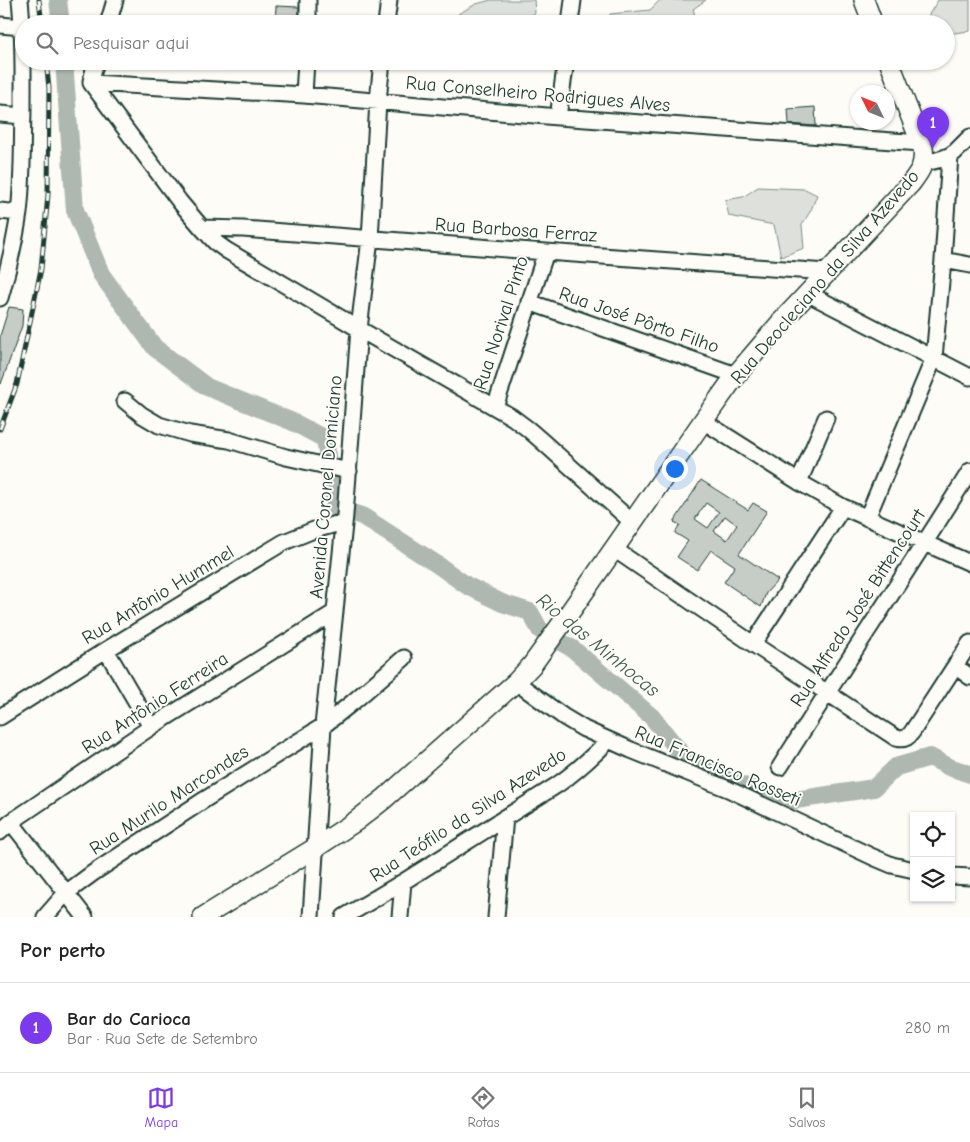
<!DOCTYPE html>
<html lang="pt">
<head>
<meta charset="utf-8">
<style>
  :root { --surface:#fff; --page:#f2f2f2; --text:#222; --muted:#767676; --line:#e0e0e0; --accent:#7c3aed }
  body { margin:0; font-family:"Comic Neue",sans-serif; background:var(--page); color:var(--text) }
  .controls { position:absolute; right:15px; bottom:15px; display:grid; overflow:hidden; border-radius:0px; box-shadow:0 1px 4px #0004 }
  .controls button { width:45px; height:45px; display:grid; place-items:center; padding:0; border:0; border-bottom:1px solid var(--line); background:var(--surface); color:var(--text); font:25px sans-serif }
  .compass { position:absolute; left:850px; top:85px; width:45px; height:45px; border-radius:50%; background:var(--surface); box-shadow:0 1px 4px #0004; rotate:313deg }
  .you { position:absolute; left:674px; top:468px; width:18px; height:18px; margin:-12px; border:4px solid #fff; border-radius:50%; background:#1a73e8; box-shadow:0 0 0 8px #1a73e833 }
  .badge { display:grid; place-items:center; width:32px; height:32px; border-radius:50%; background:var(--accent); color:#fff; font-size:16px; font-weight:700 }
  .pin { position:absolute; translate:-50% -41px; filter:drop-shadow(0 1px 2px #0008) }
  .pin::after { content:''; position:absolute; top:26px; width:18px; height:15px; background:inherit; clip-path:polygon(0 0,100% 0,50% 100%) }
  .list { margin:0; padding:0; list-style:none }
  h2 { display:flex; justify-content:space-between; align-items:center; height:65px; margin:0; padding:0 20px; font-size:21px }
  h2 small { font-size:16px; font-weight:400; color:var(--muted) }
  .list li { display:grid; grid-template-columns:32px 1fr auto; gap:15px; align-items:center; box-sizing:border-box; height:90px; padding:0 20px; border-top:1px solid var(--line) }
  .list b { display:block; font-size:19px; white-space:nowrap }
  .list p { margin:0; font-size:16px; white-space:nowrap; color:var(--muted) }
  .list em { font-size:16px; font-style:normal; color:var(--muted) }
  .icon { flex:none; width:28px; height:28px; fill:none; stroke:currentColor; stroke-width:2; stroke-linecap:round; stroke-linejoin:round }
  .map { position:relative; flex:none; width:970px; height:917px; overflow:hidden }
  .search { position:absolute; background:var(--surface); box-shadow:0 1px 4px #0004; left:15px; right:15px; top:15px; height:55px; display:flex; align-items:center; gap:12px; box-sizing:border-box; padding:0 18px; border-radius:28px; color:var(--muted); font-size:19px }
  .sheet { height:155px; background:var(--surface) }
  nav { display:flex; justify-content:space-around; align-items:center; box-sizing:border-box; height:70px; border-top:1px solid var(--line); background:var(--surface); font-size:14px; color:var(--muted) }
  nav a { display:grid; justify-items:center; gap:2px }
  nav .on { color:var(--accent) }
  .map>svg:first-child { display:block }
  .green { fill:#dde0db; stroke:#7e8e88 }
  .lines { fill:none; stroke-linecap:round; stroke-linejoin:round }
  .river { stroke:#aeb8b1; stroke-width:18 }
  .building { fill:#c6cdc7; stroke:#1f3d34; fill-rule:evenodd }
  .minor-casing { stroke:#1f3d34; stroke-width:19 }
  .major-casing { stroke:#1f3d34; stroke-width:22 }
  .minor { stroke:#fdfcf7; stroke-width:15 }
  .major { stroke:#fdfcf7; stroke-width:19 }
  .rail-casing { stroke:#1f3d34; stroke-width:5 }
  .rail { stroke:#fdfcf7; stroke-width:3; stroke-dasharray:9; stroke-linecap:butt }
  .labels { text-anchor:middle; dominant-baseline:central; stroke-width:4; stroke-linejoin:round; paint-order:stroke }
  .street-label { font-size:19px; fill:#1f3d34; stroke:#fdfcf7 }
  .water-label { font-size:20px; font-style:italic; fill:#435c53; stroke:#fdfcf7 }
</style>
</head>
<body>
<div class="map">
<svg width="970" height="917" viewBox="0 0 970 917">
  <rect width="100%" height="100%" fill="#fdfcf7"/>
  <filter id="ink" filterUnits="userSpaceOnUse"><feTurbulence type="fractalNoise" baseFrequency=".02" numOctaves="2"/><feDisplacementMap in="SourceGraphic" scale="10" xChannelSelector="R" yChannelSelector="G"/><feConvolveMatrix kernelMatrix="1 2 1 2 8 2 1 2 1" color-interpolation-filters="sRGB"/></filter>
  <g filter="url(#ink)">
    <path class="green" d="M491 0H534L535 13 517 24H461L458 14 476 4Z
      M660 0H706L693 9 698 24H609L610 14 650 10Z
      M938 0H970V31L946 34V24H932L928 16Z
      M758 187 805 189 817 195 811 210 802 225 804 248 781 257 774 225 729 216 725 200 743 197Z"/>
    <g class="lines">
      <path class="river" d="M58 0 61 24
        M64 61 75 210 101 274 155 348 207 387 293 422 325 439 335 507 362 516 438 565 466 585 502 603 530 612 540 630 573 649 652 717 688 762 741 785 789 801 874 788 896 767 930 757 949 767 970 774"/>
    </g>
    <path class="building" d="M276 6 299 7V24H275Z
      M815 107 816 126 789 124 788 109Z
      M9 307 23 309 22 326 1 384 0 383V336Z
      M701 480 748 510 753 503 767 511 739 554 778 580 766 593 761 607 724 582 735 566 711 550 697 570 677 557 688 541 675 533 680 525 674 522ZM706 503 719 512 708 528 695 519ZM725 516 737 525 727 540 714 531Z"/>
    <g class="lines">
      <g class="minor-casing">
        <path id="minor" d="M108 24 115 0
          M308 24V0
          M386 24 389 0
          M570 24 573 0
          M0 25 22 27
          M96 61 91 81V83L97 91 180 202 202 228 215 242 226 250 359 329 512 417 528 429 543 442 632 522
          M91 83 304 95 558 117 921 143
          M304 95 306 61
          M0 114 23 116
          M558 117 566 61
          M924 163C934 161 947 159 955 152 960 147 965 142 970 137
          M0 211 19 213
          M202 228 243 229 546 252 827 272
          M943 260 970 265
          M807 293 970 377
          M0 298C8 270 15 241 19 213 23 179 22 144 23 110 23 74 24 36 20 0
          M529 302 736 375
          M125 401 142 415 159 425 190 434 229 440 286 457 349 471
          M495 407 546 252
          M703 421 799 482 843 507 970 563
          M799 482 826 418
          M867 518 934 358 943 260 950 156
          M614 549 753 644 896 738C903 740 908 738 912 732L970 643
          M753 644 843 507
          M106 650 151 727
          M955 666 970 677
          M516 682 564 717 584 729 631 750 728 789 873 857 892 865 914 870
          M0 717 106 650 284 542 314 530 344 522
          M780 767C842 668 908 571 970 471
          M11 822 85 917
          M0 832 11 822 151 727 335 612
          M951 876 970 877
          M45 917 66 893 93 873 204 800 323 726 353 702 404 658
          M311 917 323 726 345 515 359 329 370 239 378 101 382 61
          M344 917 403 882 557 785C576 772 592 757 608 741
          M400 917 403 882
          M496 917 505 817"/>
      </g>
      <g class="major-casing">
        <path id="major" d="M864 0 873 24
          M203 917 315 848 356 821 384 799 516 682 532 665 563 622 703 421 736 375 782 321 911 183C921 170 925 164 923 148L889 61"/>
      </g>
      <use href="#minor" class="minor"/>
      <use href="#major" class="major"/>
      <g class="rail-casing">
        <path id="rail" d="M39 0 42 24
          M0 429 17 384 41 269 48 195 49 88 46 61"/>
      </g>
      <use href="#rail" class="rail"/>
    </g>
  </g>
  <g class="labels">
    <g class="street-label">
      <text transform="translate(538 94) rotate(5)">Rua Conselheiro Rodrigues Alves</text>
      <text transform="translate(516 230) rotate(4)">Rua Barbosa Ferraz</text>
      <text transform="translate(825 277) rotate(-49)">Rua Deocleciano da Silva Azevedo</text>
      <text transform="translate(639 320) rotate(19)">Rua José Pôrto Filho</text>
      <text transform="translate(501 323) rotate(-72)">Rua Norival Pinto</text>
      <text transform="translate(326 487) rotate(-85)">Avenida Coronel Domiciano</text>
      <text transform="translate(158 595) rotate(-31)">Rua Antônio Hummel</text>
      <text transform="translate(858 608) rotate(-57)">Rua Alfredo José Bittencourt</text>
      <text transform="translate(155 703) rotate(-33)">Rua Antônio Ferreira</text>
      <text transform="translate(718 766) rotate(23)">Rua Francisco Rosseti</text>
      <text transform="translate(169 800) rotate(-33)">Rua Murilo Marcondes</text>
      <text transform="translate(468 815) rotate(-33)">Rua Teófilo da Silva Azevedo</text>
    </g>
    <g class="water-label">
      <text transform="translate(598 645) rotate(39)">Rio das Minhocas</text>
    </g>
  </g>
</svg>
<div class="controls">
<button><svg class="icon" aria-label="locate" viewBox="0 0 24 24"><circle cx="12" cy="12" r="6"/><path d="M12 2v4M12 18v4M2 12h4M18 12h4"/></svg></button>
<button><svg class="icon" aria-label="layers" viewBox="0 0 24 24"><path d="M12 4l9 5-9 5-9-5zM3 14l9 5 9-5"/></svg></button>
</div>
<svg class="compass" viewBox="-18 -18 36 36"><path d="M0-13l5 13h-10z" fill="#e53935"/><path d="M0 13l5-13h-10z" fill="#767676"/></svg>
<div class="you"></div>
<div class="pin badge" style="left:933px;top:148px">1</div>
<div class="search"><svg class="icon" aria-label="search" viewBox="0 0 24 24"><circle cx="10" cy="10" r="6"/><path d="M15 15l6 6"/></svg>Pesquisar aqui</div>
</div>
<section class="sheet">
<h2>Por perto<small></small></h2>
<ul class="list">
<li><span class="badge">1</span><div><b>Bar do Carioca</b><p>Bar · Rua Sete de Setembro</p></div><em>280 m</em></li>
</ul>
</section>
<nav>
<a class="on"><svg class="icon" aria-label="map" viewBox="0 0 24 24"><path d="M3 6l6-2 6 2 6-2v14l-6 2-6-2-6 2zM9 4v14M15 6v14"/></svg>Mapa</a>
<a><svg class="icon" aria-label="directions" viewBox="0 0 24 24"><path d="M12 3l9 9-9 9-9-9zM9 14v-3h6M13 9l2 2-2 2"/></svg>Rotas</a>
<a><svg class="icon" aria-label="saved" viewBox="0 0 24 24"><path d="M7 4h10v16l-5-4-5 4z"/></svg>Salvos</a>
</nav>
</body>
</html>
